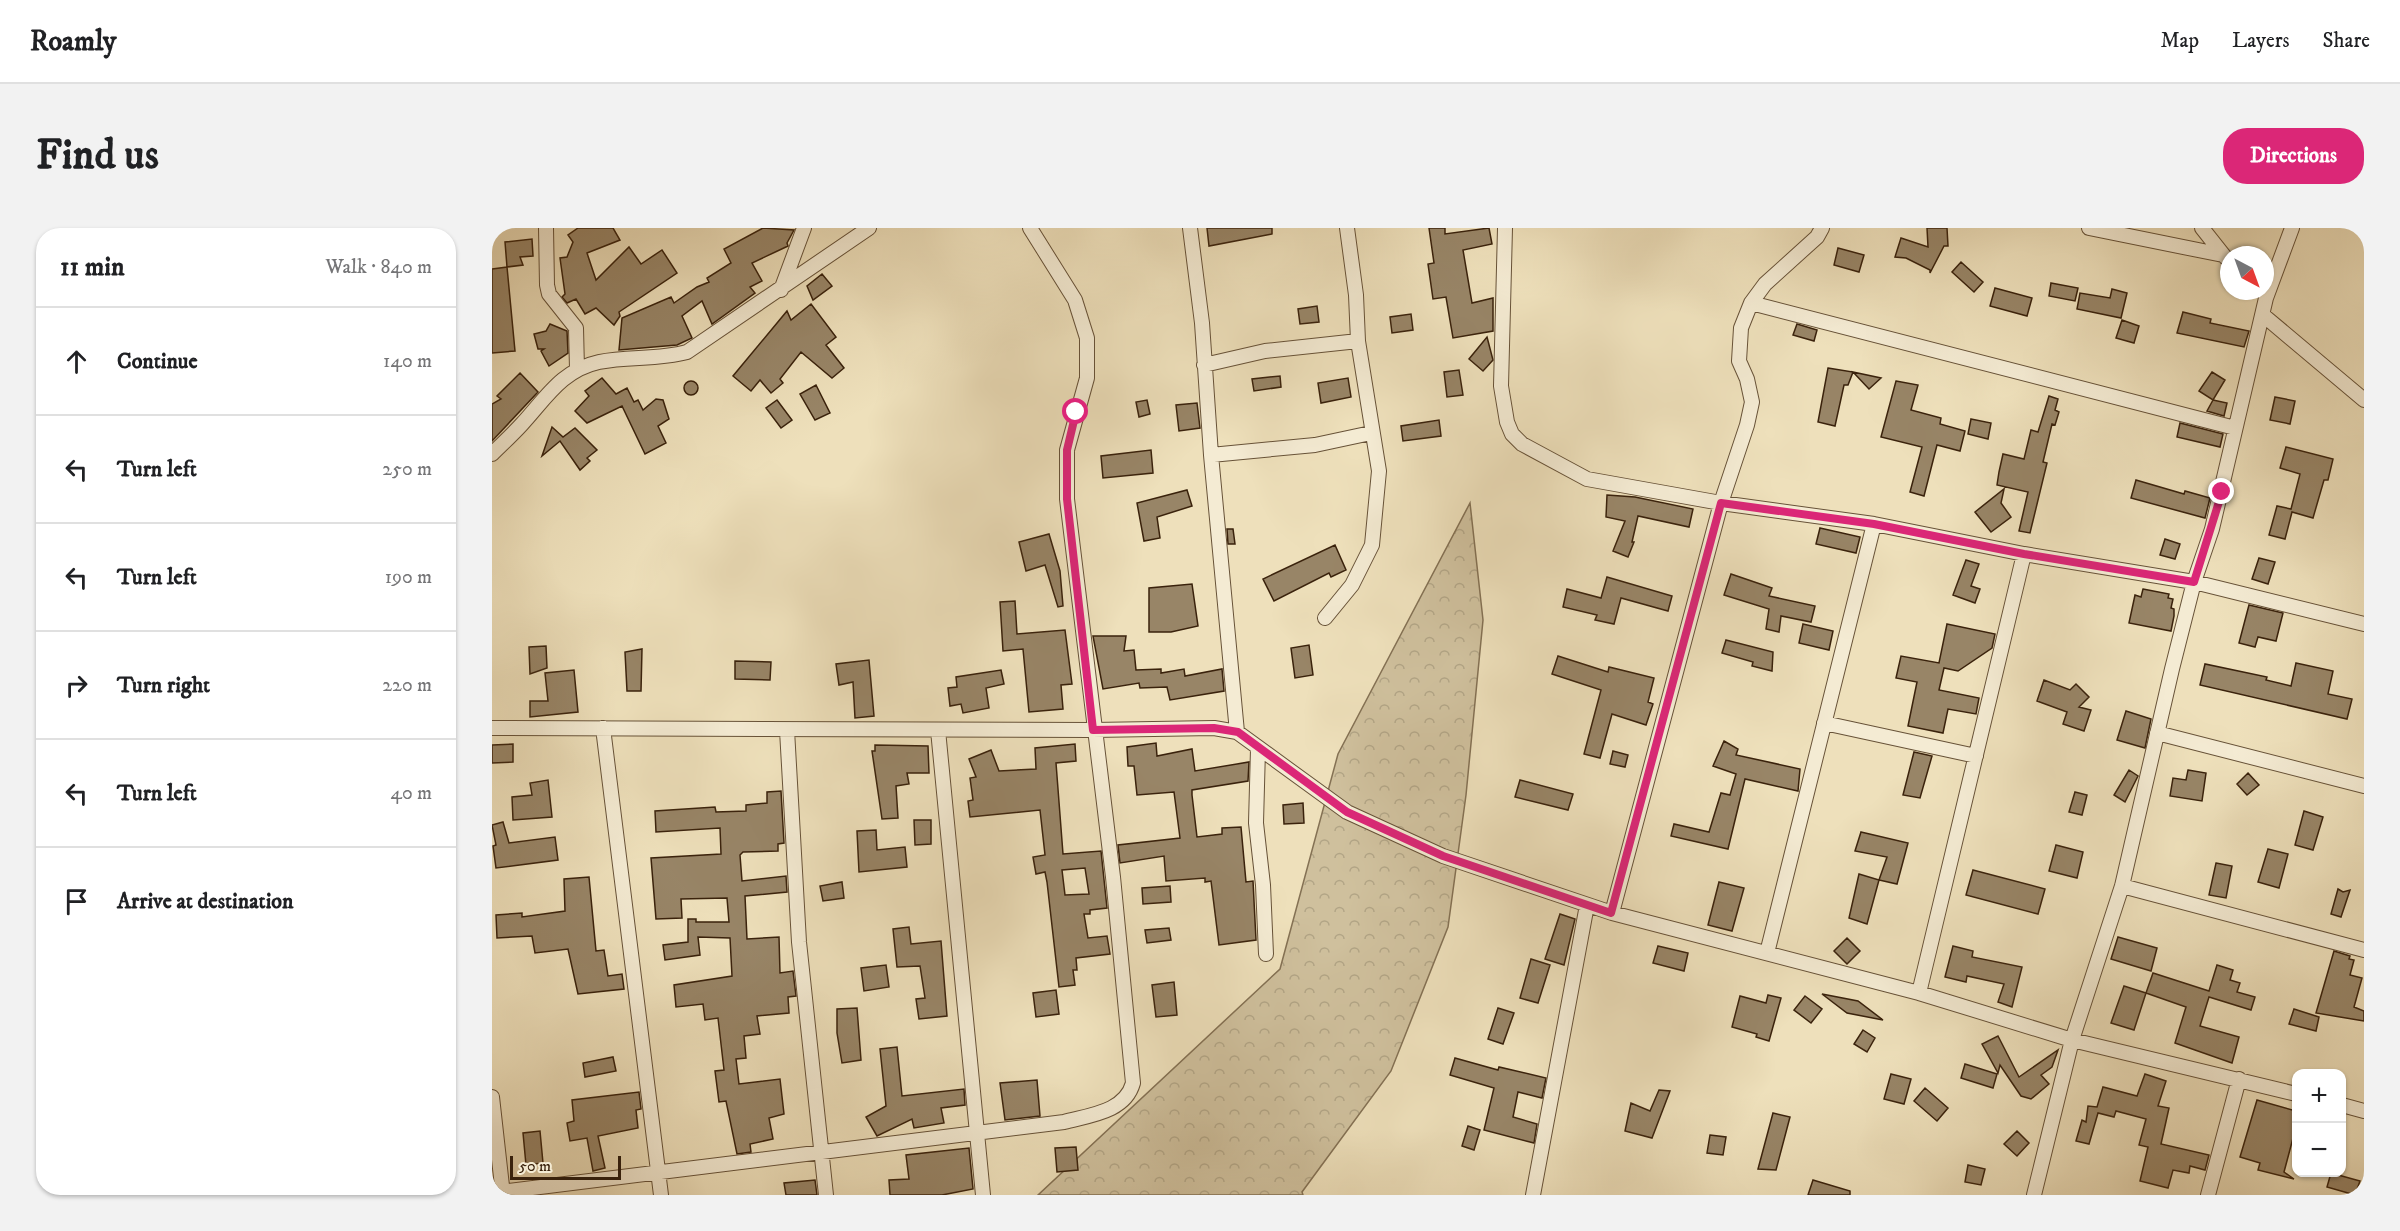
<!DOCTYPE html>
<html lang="en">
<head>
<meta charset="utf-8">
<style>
  :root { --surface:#fff; --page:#f2f2f2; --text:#202124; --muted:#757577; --line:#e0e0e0; --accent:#db2777 }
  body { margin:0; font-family:"IM FELL DW Pica",serif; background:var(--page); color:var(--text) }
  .controls { position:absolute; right:18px; bottom:18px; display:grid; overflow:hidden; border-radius:12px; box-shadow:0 2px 4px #0004 }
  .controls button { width:54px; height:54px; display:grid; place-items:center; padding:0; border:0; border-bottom:2px solid var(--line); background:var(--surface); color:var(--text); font:30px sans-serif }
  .compass { position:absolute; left:1728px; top:18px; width:54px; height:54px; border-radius:50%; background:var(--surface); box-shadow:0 2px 4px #0004; rotate:139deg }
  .scale { position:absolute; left:18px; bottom:15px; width:111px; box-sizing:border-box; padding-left:6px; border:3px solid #3a220c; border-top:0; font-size:16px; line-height:21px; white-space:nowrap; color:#3a220c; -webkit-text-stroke:4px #f4ebd3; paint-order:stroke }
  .stop { position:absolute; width:18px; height:18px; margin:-14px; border:4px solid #db2777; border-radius:50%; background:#fff }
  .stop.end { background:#db2777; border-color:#fff; box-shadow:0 2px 6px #0008 }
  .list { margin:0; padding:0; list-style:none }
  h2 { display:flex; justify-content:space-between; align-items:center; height:78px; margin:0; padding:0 24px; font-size:26px }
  h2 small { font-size:20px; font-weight:400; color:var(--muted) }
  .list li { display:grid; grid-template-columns:39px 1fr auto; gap:18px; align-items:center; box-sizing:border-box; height:108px; padding:0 24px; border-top:2px solid var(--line) }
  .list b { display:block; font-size:22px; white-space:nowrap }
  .list em { font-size:20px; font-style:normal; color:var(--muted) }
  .icon { flex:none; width:33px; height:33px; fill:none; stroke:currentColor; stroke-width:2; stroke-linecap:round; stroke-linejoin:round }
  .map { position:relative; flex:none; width:1872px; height:967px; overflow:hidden; border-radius:24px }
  header { display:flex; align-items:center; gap:36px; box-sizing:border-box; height:84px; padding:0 30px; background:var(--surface); border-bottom:2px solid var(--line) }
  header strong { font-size:28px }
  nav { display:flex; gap:33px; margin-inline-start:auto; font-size:21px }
  .intro { display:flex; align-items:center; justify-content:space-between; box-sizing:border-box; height:144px; padding:0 36px }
  h1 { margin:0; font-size:42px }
  .button { padding:15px 27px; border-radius:24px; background:var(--accent); color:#fff; font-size:21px; font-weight:700 }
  main { display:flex; gap:36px; padding:0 36px }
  aside { flex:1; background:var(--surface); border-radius:24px; box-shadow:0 2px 4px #0004 }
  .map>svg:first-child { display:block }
  .forest { fill:url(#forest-crowns); stroke:#847154; stroke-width:1.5 }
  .building { fill:#988567; stroke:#3a220c; stroke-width:1.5; fill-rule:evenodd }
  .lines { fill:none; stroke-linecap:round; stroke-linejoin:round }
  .minor-casing { stroke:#675238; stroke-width:16 }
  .minor { stroke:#f4ebd3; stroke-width:14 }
  .route { stroke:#db2777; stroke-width:8 }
</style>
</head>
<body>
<header>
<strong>Roamly</strong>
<nav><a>Map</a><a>Layers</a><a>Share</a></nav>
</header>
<div class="intro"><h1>Find us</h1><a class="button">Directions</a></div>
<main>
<aside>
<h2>11 min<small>Walk · 840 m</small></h2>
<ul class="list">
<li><svg class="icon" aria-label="ahead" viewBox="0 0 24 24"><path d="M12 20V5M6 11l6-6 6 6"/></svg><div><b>Continue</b></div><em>140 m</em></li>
<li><svg class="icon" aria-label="left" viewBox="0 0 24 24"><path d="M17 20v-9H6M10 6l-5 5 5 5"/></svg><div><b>Turn left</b></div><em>250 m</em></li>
<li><svg class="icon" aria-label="left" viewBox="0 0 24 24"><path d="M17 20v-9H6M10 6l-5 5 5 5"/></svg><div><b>Turn left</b></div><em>190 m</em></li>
<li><svg class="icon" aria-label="right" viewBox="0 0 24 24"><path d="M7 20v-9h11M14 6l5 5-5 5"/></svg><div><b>Turn right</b></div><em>220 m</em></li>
<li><svg class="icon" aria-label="left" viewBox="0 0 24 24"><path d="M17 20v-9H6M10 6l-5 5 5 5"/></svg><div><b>Turn left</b></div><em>40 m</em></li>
<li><svg class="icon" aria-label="arrive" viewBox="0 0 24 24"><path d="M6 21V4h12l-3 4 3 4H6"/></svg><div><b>Arrive at destination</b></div></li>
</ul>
</aside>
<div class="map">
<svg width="1872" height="967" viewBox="0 0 1872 967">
  <defs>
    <pattern id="forest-crowns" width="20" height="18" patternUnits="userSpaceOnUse" patternTransform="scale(1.5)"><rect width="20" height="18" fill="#cfc09d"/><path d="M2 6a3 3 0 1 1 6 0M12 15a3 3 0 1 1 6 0" fill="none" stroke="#b2a586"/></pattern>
  </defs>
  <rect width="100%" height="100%" fill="#eee0bb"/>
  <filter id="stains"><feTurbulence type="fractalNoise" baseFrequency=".00333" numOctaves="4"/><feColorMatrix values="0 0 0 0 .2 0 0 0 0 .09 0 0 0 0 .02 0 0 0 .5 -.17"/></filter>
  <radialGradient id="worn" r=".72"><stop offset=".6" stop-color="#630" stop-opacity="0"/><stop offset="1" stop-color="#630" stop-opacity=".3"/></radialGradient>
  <path class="forest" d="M978 275 991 392 974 567 956 699 899 843 810 964 811 967H546L788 741 846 526Z"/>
  <path class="building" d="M86 0H121L128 12 95 25 104 52 137 19 149 36 170 22 185 45 127 84 128 88 122 97 104 80 93 86 84 71 75 75 70 69 73 66 68 30 75 29 81 14 76 7Z
    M271 0 302 2 295 15 296 18 260 35 270 53 258 59 263 65 220 96 210 73 190 88 200 110 185 117 127 122 130 90 179 69 182 75 205 59 217 54 215 50 239 35 232 21Z
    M715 0H780V6L717 18Z
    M937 0H953V6L997 0 1000 16 971 22 980 75 1001 70V103L961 110 954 69 941 71 936 36 942 35Z
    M1435 0H1455L1456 18H1452L1438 45V42L1414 30 1403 29 1409 10 1436 19Z
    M40 11 41 28 28 29 31 37 15 39 23 123 0 125V41L15 39 13 14Z
    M1346 20 1372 27 1367 44 1342 37Z
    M1469 34 1491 54 1482 64 1460 44Z
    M330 46 340 58 321 72 315 58Z
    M1559 55 1586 60 1583 73 1557 68Z
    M1503 60 1540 70 1535 88 1498 78Z
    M1620 61 1635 65 1629 90 1585 81 1588 65 1618 70Z
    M319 76 344 109 334 117 352 140 340 150 309 124 288 151 291 155 279 165 268 152 259 163 241 148 295 83 299 92Z
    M825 78 827 94 808 96 806 81Z
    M1691 84 1719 91 1718 95 1757 103 1752 119 1685 105Z
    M919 86 921 102 900 105 898 89Z
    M1630 92 1647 98 1642 115 1624 110Z
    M58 96 75 103 76 125 57 138 49 123 52 121H46L42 106 54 103Z
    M1305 96 1325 102 1322 113 1301 107Z
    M995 109 1001 132 991 143 977 131Z
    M1336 140 1361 144 1356 157H1352L1343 198 1326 194Z
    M967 142 971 167 955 169 952 144Z
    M1361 144 1389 150 1377 161Z
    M1720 144 1733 152 1721 172 1707 163Z
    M28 145 46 164 0 213V176L9 171 5 168Z
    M788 148 789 159 762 163 760 151Z
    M110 150 124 166 135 160 142 174 146 172 151 182 164 171 171 172 177 191 166 198 174 215 153 226 130 178 95 195 83 183 97 168 93 163Z
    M856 150 859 169 829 175 826 155Z
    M192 160a7 7 0 1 1 14 0a7 7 0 1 1-14 0Z
    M1404 153 1426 157 1419 182 1449 190 1448 196 1473 203 1468 223 1445 217 1432 268 1418 264 1430 219 1389 209Z
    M324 157 338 185 323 192 308 166Z
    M1557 168 1566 171 1563 182 1567 184 1563 197 1560 196 1551 234 1555 235 1538 305 1527 303 1536 264 1505 257 1507 244 1511 226 1532 231 1539 202 1546 204Z
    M1783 169 1803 173 1798 196 1778 192Z
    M285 172 300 192 289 200 274 180Z
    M655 172 658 186 647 189 644 174Z
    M1721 172 1735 175 1732 188 1715 183Z
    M705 175 708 200 687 203 684 177Z
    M1479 191 1499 195 1496 211 1476 206Z
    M947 192 949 208 911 213 909 198Z
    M1688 195 1731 206 1728 219 1685 209Z
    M60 199 71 209 83 200 105 222 95 230 98 233 88 242 68 213 50 228Z
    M1794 219 1841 231 1836 252H1832L1821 290 1800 284 1793 311 1777 307 1785 278 1799 281 1808 246 1788 240Z
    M659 222 661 245 611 250 609 228Z
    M1644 252 1692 266 1693 263 1718 270 1713 290 1639 270Z
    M1512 261 1509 275 1519 289 1499 304 1483 284Z
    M695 262 700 278 665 289 668 310 652 313 645 275Z
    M1115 267 1143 269 1201 281 1197 299 1146 288 1140 314H1142L1136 329 1121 323 1133 293 1114 289Z
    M1328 300 1368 309 1364 325 1324 316Z
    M735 301H741L743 316H736Z
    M557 306 568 343 571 378 566 379 553 337 534 343 527 314Z
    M1673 311 1688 316 1683 331 1668 327Z
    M843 317 854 342 839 349 837 345 782 373 771 351Z
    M1767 330 1783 334 1776 356 1760 351Z
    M1474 332 1487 336 1479 358 1488 361 1483 375 1461 367Z
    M1239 346 1280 360 1277 368 1323 378 1319 394 1289 388 1287 404 1274 401 1277 381 1232 367Z
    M1115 349 1180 368 1176 383 1129 370 1122 396 1103 392 1105 387 1071 379 1075 361 1109 370Z
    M700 356 706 398 679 404H657V360Z
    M1651 361 1677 366 1676 370 1681 371 1679 380 1682 381V388L1679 403 1637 395 1643 367 1649 369Z
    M523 373 525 406 573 402 580 456 569 457 571 481 537 484 531 421 511 423 508 374Z
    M1757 377 1791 385 1784 413 1766 409 1763 419 1747 415Z
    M1311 396 1341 403 1337 422 1307 415Z
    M1455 396 1503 406 1500 420 1466 443 1452 440 1447 462 1487 470 1484 486 1456 481 1451 505 1416 498 1425 454 1404 450 1409 428 1447 435Z
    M601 408H634L632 423 642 422 644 442 669 441V445L692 441 693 448 730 441 732 463 678 472 675 459 648 460 647 455 611 461Z
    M1234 412 1281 424 1280 443 1260 438 1261 434 1230 425Z
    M817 417 821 447 803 450 799 420Z
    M54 418 55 440 38 446 37 419Z
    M150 421 149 463H135L133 424Z
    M1066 428 1116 444 1117 439 1162 450 1156 474 1161 476 1154 497 1120 486 1108 530 1092 526 1109 462 1060 446Z
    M377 432 382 488 363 490 361 454 347 457 344 436Z
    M243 433 279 434 278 452 243 451Z
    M1804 435 1841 443 1836 466 1860 471 1855 491 1708 457 1713 436 1775 449 1774 452 1799 458Z
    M82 442 86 484 38 489V473H56L53 445Z
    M509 442 512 456 494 460 497 480 471 485 469 476 458 478 456 460 465 459 464 449Z
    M1552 452 1578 462 1584 456 1597 469 1587 479 1599 482 1592 503 1571 496 1575 484 1545 473Z
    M1634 483 1659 491 1653 520 1625 512Z
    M1232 513 1246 521 1244 527 1308 541 1306 563 1253 551 1236 621 1179 608 1182 596 1217 604 1229 565 1238 567 1244 546 1221 538Z
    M664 515 665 528 700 521 703 543 757 534 756 553 700 562V567L705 609 730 606V600L749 599 754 654 761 653 764 712 727 717 719 653 713 654V650L674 653 672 628 628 635 626 617 688 610 682 564 645 567 642 538H636L635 519Z
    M21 516V534L0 535V517Z
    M583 516 584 533 564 535 571 626 609 623 615 680 598 682V686H592L596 710 615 708 618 726 584 730 585 742H581L583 757 567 759 555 654 553 644 544 646 541 629 553 627 548 582 478 589 476 573 481 572 478 550 484 549 477 531 499 522 507 543 544 541 543 520ZM593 640 597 666 573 667 570 642Z
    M383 517 436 518 437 545H415L417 556 404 558 406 590 390 591 380 523H383Z
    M1121 523 1136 527 1133 539 1118 536Z
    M1422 524 1440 528 1428 570 1411 567Z
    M1637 542 1646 548 1633 574 1622 567Z
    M1696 542 1714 545 1710 573 1678 568 1681 550 1694 552Z
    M1756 545 1767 557 1755 567 1745 556Z
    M56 552 60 589 21 592 20 569 40 567 38 555Z
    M1028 552 1081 566 1076 582 1023 569Z
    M289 563 292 615 286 616V623L251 624 248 627 250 653 294 648 295 664 253 668 255 711 287 709 288 745 301 743 304 768 296 769 297 785 265 788 268 806 252 808 254 830 244 831 247 856 288 851 292 886 277 890 281 911 258 916 259 924 245 926 234 873 227 874 223 843 232 842 226 790 213 792 211 776 184 779 182 757 240 748 238 710 206 709 208 727 173 732 171 717 196 714V691H204V694H237L235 670 189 671 190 690 164 691 159 630 229 626 228 600 164 604 163 583 223 579 224 584 254 583V577L275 575V564Z
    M1583 564 1595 567 1590 587 1577 584Z
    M811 575 812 595 792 596 791 577Z
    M1812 583 1831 589 1821 622 1803 617Z
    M422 592H439V616L423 617Z
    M11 594 17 615 63 609 66 632 4 640 1 618 4 617 0 597Z
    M384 602 385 622 413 619 415 639 367 644 365 603Z
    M1369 604 1416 615 1405 656 1387 652 1395 629 1363 623Z
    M1564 617 1591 624 1585 650 1557 643Z
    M1776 621 1796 626 1787 660 1766 654Z
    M1724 635 1740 638 1734 670 1717 667Z
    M1481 642 1553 661 1546 686 1474 667Z
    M1367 646 1387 652 1375 696 1357 690Z
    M97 649 104 723 112 722 116 748 130 746 132 761 86 766 76 721 43 725 40 708 5 710 4 687 30 685V689L73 683 72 651Z
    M350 654 352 670 331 673 328 658Z
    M1227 654 1252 660 1240 703 1216 697Z
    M678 658 679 674 651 676 650 660Z
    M1846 661 1851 664 1858 662 1849 689 1839 686Z
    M1068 686 1083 691 1072 737 1053 731Z
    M417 699 419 716 449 713 455 788 427 791 424 771 433 770 428 738 405 739 401 701Z
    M677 700 679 712 655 715 653 702Z
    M1626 709 1665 720 1659 743 1619 731Z
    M1355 710 1368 723 1355 736 1342 723Z
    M1166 718 1196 725 1192 743 1161 735Z
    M1461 718 1481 723 1480 729 1530 739 1520 779 1506 774 1512 756 1475 748 1474 754 1453 749Z
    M1842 723 1858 728 1857 731 1862 732 1858 747 1870 750 1862 779 1872 783V793L1824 785Z
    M1039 731 1058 737 1046 775 1028 770Z
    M394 737 397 759 372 763 369 740Z
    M1725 737 1741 742 1738 752 1748 755 1745 764 1763 769 1759 782 1717 769 1708 798 1747 809 1740 835 1683 815 1694 779 1654 765 1661 745 1717 763Z
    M682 754 685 787 664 789 660 757Z
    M1632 758 1654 765 1642 802 1619 795Z
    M564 762 567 786 544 789 541 765Z
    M1330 766 1366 773 1391 792 1355 785Z
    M1276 767 1289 770 1277 813 1264 809 1265 806 1240 799 1248 768 1274 775Z
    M1313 768 1330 781 1319 795 1302 782Z
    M365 780 369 832 350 835 345 805V781Z
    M1006 780 1022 785 1011 816 996 811Z
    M1802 781 1827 789 1824 803 1797 796Z
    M1371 802 1383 810 1375 824 1362 816Z
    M1506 808 1527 849 1566 822 1560 839 1549 847 1557 856 1539 871 1529 868 1508 837 1506 845 1490 816Z
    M405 819 410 868 472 861 473 877 449 880 452 895 422 900 420 891 385 908 374 889 394 878 388 821Z
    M121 829 124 843 93 849 91 835Z
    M963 830 1006 842 1007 839 1054 850 1050 870 1026 864 1021 889 1045 896 1042 915 992 902 1002 860 958 847Z
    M1473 836 1505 846 1501 860 1469 850Z
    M1399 846 1419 851 1412 876 1392 871Z
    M1653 846 1674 853 1666 878 1677 880 1669 916 1717 927 1713 942 1698 938 1697 945 1681 942 1676 960 1648 953 1656 919 1647 917 1654 891 1624 883 1622 889 1606 885 1597 916 1584 913 1590 892 1594 894 1596 878 1605 879 1611 859 1645 868Z
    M545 852 548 888 513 892 508 855Z
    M1433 860 1456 880 1445 893 1422 873Z
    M1167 862 1178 863 1160 910 1133 903 1139 875 1158 883Z
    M147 864 149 881 144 882 146 900 106 908 113 940 101 943 95 910 78 913 75 895 82 893 80 872Z
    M1765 872 1804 883V899L1792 944 1802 951 1766 942 1768 935 1748 929Z
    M1281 885 1298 889 1284 942 1266 941Z
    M976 898 988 902 982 922 970 918Z
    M48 903 51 935 34 937 31 905Z
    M1525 903 1537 915 1525 928 1512 916Z
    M1218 907 1234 909 1231 927 1215 925Z
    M584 919 586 942 565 944 563 920Z
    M477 920 481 961 450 967H398L397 952 417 951 414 927Z
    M1476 937 1493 941 1489 957 1473 954Z
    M1839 945 1868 953 1863 967 1835 959Z
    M323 952 325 967H294L292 955Z
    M1321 952 1358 963V967H1316Z"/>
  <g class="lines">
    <g class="minor-casing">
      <path id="minor" d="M54 0 55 57 57 66 84 100 85 141
        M698 0 710 95 719 227 745 504
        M1013 0 1009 158 1015 194 1020 206 1030 216 1095 251 1229 275 1382 296 1532 326 1702 354 1872 396
        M1597 0 1731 27
        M1710 0 1733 29
        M289 62 312 0
        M1259 75 1743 200
        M1771 87 1872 172
        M712 137 773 123 866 113
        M0 226C10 216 20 207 30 196 54 170 70 142 107 134 136 128 166 132 195 124L377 0
        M719 227 823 217 879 205
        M833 390 860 357 880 317 887 243 866 113 864 67 855 0
        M1332 495 1484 528
        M0 500 601 502 722 500 745 504 855 584 951 628 1120 685 1427 765 1580 812 1804 866
        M111 500 169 967
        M295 502 307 714 334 967
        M446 502 491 967
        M1665 505 1872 558
        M766 521 764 595 771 657 774 726
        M1630 658 1872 722
        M1120 685 1229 275 1255 197 1260 174 1255 151 1247 133 1249 100 1259 75 1273 56 1325 9 1330 0
        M1275 725 1382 296
        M1427 765 1532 326
        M0 869 11 967
        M1850 877 1872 883
        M0 965 572 894C598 887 633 884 641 855L621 649 575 271V222L595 150V110L583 72 538 0
        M1041 967 1095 677
        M1542 967 1580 812 1630 658 1680 441 1702 354 1720 301 1774 70 1800 0
        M1716 967 1747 851"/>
    </g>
    <use href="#minor" class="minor"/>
  </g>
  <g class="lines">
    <path class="route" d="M584 184 575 222V271L601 502 722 500 746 504 855 584 951 628 1119 685 1229 275 1382 296 1532 326 1702 354 1730 264"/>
  </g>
  <rect width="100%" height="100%" filter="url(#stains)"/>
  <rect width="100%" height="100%" fill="url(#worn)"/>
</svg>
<div class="controls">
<button>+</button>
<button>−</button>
</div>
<svg class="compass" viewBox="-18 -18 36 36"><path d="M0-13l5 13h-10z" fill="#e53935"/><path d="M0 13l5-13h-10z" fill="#757577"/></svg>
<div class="scale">50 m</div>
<div class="stop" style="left:584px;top:184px"></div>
<div class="stop end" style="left:1730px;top:264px"></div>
</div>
</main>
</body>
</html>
